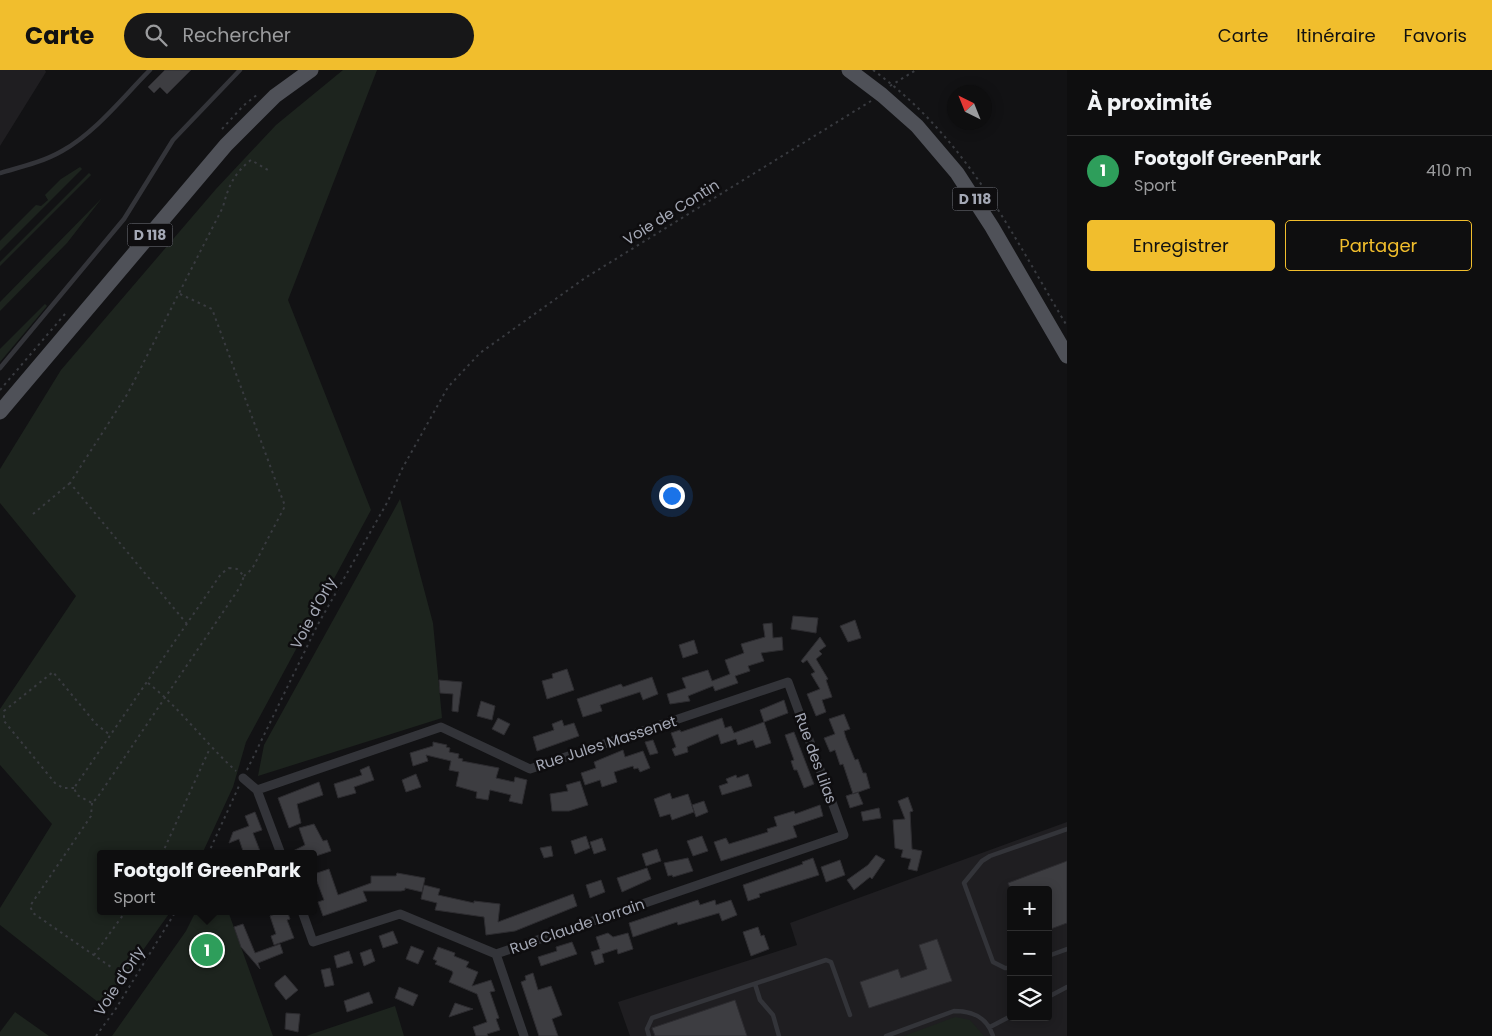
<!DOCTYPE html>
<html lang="fr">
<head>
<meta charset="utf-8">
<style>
  :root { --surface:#0e0e0f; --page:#171718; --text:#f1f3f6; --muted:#9b9c9e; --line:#2e2e2f; --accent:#f1be2d }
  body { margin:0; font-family:Poppins,sans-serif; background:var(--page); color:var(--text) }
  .controls { position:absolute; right:15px; bottom:15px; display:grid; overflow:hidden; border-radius:5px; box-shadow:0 2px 12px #0003 }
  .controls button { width:45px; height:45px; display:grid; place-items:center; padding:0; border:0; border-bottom:1px solid var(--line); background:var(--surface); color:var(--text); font:25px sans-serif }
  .compass { position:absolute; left:947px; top:15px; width:45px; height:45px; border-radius:50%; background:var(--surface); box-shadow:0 2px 12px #0003; rotate:317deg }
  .you { position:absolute; left:671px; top:425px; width:18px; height:18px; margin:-12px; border:4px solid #fff; border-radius:50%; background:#1a73e8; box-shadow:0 0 0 8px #1a73e833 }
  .badge { display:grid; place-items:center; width:32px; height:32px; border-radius:50%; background:var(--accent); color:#fff; font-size:16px; font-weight:700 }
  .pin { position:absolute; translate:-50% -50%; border:2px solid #fff; box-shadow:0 1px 5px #0006 }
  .popup { position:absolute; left:97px; top:780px; width:220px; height:65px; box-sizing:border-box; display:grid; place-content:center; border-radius:5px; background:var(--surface); filter:drop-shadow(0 1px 4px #0005); font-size:16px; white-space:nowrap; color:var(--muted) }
  .popup b { font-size:19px; color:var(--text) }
  .popup::after { content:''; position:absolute; left:50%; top:100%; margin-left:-10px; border:10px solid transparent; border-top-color:var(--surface) }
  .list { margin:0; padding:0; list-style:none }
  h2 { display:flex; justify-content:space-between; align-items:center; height:65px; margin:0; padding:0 20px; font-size:21px }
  h2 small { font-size:16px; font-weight:400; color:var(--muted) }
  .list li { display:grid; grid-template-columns:32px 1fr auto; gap:15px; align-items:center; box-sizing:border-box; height:70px; padding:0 20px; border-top:1px solid var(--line) }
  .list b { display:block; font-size:19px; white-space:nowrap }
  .list p { margin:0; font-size:16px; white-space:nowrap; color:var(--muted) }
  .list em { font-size:16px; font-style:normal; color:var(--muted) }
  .actions { display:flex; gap:10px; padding:15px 20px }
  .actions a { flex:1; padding:11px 0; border:1px solid var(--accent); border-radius:5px; text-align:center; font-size:18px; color:var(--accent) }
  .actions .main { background:var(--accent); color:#111 }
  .icon { flex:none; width:28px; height:28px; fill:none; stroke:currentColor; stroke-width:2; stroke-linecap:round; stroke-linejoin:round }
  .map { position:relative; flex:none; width:1067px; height:966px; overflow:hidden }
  header { display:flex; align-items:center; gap:30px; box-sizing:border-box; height:70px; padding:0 25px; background:var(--accent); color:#111 }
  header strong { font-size:24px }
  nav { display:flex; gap:28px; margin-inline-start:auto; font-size:18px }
  .search { width:350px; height:45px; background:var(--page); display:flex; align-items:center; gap:12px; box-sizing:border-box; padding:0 18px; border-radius:28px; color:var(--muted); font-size:19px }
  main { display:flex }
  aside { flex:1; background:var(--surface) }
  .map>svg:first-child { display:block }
  .built { fill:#1f1e21; fill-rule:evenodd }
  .green { fill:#1d241e }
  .building { fill:#3d3d41; stroke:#2d2c30 }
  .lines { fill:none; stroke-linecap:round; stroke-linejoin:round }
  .path { stroke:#393b40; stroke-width:2; stroke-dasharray:2.5 4; stroke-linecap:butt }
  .lane { stroke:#333439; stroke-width:4.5 }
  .street { stroke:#333439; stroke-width:9 }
  .primary { stroke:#4f5158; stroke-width:15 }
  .labels { text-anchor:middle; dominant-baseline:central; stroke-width:5; stroke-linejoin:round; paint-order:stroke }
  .shield { fill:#0e0d0f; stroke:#777a83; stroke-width:1 }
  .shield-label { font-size:14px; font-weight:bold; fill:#a4a8b5 }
  .street-label { font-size:15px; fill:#a4a8b5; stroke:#0e0d0f }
</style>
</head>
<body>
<header>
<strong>Carte</strong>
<div class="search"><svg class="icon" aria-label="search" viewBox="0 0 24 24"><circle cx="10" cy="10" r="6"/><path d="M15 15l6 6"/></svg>Rechercher</div>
<nav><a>Carte</a><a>Itinéraire</a><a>Favoris</a></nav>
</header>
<main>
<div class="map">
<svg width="1067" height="966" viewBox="0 0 1067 966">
  <rect width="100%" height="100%" fill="#121214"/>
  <path class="built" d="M0 0H45L46 2 0 76Z
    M1067 752V966H630L618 932 797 875 790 853ZM1011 820H1048V947H1011Z"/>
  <path class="green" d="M343 0H377L288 230 371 440 246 672 233 717 202 784H101V841H171L103 936 0 855V838L52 754 0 695V639L76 526 0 433V399L61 300 216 119 276 55Z
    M80 97 82 99 0 181V171L36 135 41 136 48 130 45 125 61 109Z
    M89 103 91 105 0 196V192Z
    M102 128 67 173 0 241V232Z
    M45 234 47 236 0 292V279Z
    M400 429 433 553 442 648 258 706 264 675Z
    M196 841H228L273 966H112L186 861Z
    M395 936 404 966H306Z
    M15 942 49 966H0V962Z
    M955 947 970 950 984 966H904Z"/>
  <path class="building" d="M165 0H191L167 24 160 17 154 23 148 17Z
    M793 546 818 548 816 563 791 559Z
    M855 550 861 568 848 572 840 556Z
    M772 553 773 568 782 567 783 580 761 583 764 591 748 596 750 601 735 606 738 613 715 621 713 616 688 626 690 631 670 634 667 624 686 618 682 608 708 600 712 611 730 604 725 590 744 583 741 574 765 567 763 554Z
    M820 567 826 576 819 581 822 584 816 589 828 609 826 610 832 627 822 630 826 642 816 646 807 624 820 619 811 604 815 602 807 590 803 593 801 591Z
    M694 570 698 583 683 588 679 575Z
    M567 599 574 620 547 629 542 611 553 608 552 604Z
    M652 607 658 624 643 630 640 622 600 635 602 641 583 647 577 629 621 614 623 617Z
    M439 610 462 612 458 642 452 641 453 624 440 623Z
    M784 630 788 643 764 652 760 640Z
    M481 631 495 636 492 650 477 646Z
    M844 644 850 659 844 661 846 668 855 690 858 689 863 703H866L870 718 853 724 843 694 840 695 835 680 830 682 824 668 835 664 829 649Z
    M498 648 510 654 504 665 492 659Z
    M722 648 725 658 731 656 734 663 764 652 771 673 756 678 753 670 738 675 736 669 721 674 718 664 687 677 688 682 675 686 672 679 676 677 671 663 680 660 681 662Z
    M562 650 564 656 574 653 579 666 537 681 533 667 554 660 552 654Z
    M794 662 814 714 804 718 797 700H794L791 691 794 690 785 665Z
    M653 670 658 683 650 685 645 672Z
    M433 672 447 675 446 677 450 678 449 682 459 684 458 688 463 689 462 691 499 698 496 708 514 712 515 707 527 710 522 734 509 731 511 725 490 720 488 730 476 728 477 722 456 716 459 702 449 700 451 691 426 685 428 691 413 696 410 683 433 676Z
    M623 680 625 687 643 681 650 698 640 702 638 698 634 699 633 696 614 702 617 712 602 717 600 710 585 715 581 703 596 698 594 692Z
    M369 696 374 710 354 717 356 723 338 728 334 714 362 705 360 700Z
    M416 704 421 717 406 722 402 710Z
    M748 704 752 716 722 725 719 716 728 713 726 709 736 705 737 708Z
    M580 711 588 735 569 741H552L550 724 568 721 566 715Z
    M319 712 323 725 297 734 301 753 289 758 278 728Z
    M858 722 863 734 850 738 846 726Z
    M670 723 672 729 688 724 694 742 672 750 670 744 660 747 654 729Z
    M908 727 913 741 910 742 912 779 922 781 917 801 908 799 911 789 901 787 903 780 895 778 893 750 905 749 898 731Z
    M704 731 708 742 696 747 692 735Z
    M820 735 823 746 793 756 797 767 721 791 714 772 726 768 729 774 768 762 767 759 777 756 774 747 794 741 795 744Z
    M879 738 881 748 863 751 861 742Z
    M255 742 262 760 253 763 260 781 244 784 239 769 229 773 233 762 249 756 245 746Z
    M314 754 323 771 327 770 331 781 313 787V784H287L305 775 299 758Z
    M586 766 590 778 575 784 571 771Z
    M702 766 708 781 693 786 687 771Z
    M602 768 606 780 594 784 590 772Z
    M551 776 553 786 544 788 540 778Z
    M657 779 661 791 646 796 642 784Z
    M876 785 885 790 872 809 870 807 854 820 847 810 868 795Z
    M688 788 693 801 673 807 672 805 668 806 664 793Z
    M813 788 819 805 759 824 760 827 748 831 743 815 803 794 802 792Z
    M840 790 845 805 826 812 821 797Z
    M1067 791V853L1048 860V820H1011L1008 813Z
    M647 798 651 809 622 822 617 808Z
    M329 799 338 825 371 813V806H396L397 803 425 808 422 822 405 818V820L401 821H363L367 831 323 846 318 832 324 830 314 804Z
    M601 810 605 822 590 828 586 815Z
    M424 815 440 819 438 825 474 833V831L500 834 498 852 573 824 577 836 515 861 486 865 484 847 435 840 437 833 421 829Z
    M698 830 700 835 715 830 716 835 731 830 737 845 722 851 719 843 678 855 677 852 633 867 629 853Z
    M282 841H287L290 849 287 850 294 868 274 875 271 866 276 864 270 846Z
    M243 854 255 883 280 874 283 883 258 893 260 899 241 877 234 857Z
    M758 857 761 866 764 865 769 879 751 886 743 862Z
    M393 861 398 873 383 878 379 866Z
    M608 863 613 867 628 863 633 879 618 884 617 879 602 884 604 892 595 895 591 882 600 879 596 867Z
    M937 869 952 911 869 938 860 912 898 899 901 908 927 899 919 875Z
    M572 872 577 884 541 896 538 887 557 881 556 877Z
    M411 876 424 881 418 894 406 889Z
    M438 877 455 883 454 886 469 892 466 897 478 902 472 916 491 910 495 921 490 922 499 948 496 949 500 960 487 964 488 966H476L473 957 487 952 477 924 449 912 453 903 452 901 435 894 437 891 433 889Z
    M371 879 375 891 364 896 360 883Z
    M349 881 353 893 337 898 334 886Z
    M330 898 334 915 325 917 321 900Z
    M533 903 538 920 551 916 562 945 552 949 558 966H539L521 912 526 910 525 906Z
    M285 905 298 920 286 930 275 916V913Z
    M399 917 418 925 413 936 395 928Z
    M369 922 373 933 347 942 344 931Z
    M735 930 747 966H655L652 958Z
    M455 933 473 939 449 947Z
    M286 943 300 944 298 962 285 959Z"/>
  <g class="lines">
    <path class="path" d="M873 0C966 68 1009 159 1067 256
      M890 16 916 0
      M222 59 243 36 258 24
      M180 224 212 239 285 436 252 499 244 506
      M0 320 65 244
      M33 444 70 413
      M229 498 237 499 244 506 240 517 97 728 92 733 77 725 74 718 221 504Z
      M187 554 70 413 128 323 223 137C228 117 234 103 251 90L268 100
      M148 613C180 638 205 673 236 701
      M247 700 317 556 388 431 402 399 448 317 480 283 585 208 871 31
      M74 718H63L55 713 4 651V641L53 602 96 654 110 665
      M92 733 91 746 30 836 33 843 111 897
      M162 784 210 678
      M208 784 239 716
      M94 885 126 841
      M96 966 115 940 176 841"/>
    <path class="lane" d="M0 103C21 97 43 92 62 81 96 62 123 27 150 0
      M0 298 124 149 173 70 240 0
      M1048 886 1067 879
      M1011 898H1005L993 892 964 813 982 791 990 786 1067 759
      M755 914 760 930 773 945 779 966
      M1048 927 1067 917
      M990 957 1011 946
      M649 966 647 959 652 948 826 890 831 892 850 945
      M886 966 954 941C973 941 987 947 993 966"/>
    <path class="street" d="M243 708 257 720 281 784
      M257 720 441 657 530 699 788 612 844 765 496 884 400 844 313 872 302 841
      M496 884 524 966"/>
    <path class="primary" d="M849 0 882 25 917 56 957 103 992 157 1067 286
      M0 342 226 75 275 26 311 0"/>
  </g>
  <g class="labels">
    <g class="shield">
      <rect x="952.5" y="117.5" width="45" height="23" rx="4"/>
      <rect x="127.5" y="153.5" width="45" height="23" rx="4"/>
    </g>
    <g class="shield-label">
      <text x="975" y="129">D 118</text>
      <text x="150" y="165">D 118</text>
    </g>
    <g class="street-label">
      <text transform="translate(671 142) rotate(-32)">Voie de Contin</text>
      <text transform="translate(313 543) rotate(-62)">Voie d'Orly</text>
      <text transform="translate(606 673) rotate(-18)">Rue Jules Massenet</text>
      <text transform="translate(816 688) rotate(70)">Rue des Lilas</text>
      <text transform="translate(577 856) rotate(-19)">Rue Claude Lorrain</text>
      <text transform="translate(119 911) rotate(-57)">Voie d'Orly</text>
    </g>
  </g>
</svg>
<div class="controls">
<button>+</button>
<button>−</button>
<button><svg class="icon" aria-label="layers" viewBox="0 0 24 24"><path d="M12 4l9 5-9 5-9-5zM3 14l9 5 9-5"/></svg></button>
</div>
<svg class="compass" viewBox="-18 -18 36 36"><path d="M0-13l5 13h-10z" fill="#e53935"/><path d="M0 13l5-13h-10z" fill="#9b9c9e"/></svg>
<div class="you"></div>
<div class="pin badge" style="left:207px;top:880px;background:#2e9e5b">1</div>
<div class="popup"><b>Footgolf GreenPark</b>Sport</div>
</div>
<aside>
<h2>À proximité<small></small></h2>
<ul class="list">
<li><span class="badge" style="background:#2e9e5b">1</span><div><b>Footgolf GreenPark</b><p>Sport</p></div><em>410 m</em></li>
</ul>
<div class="actions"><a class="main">Enregistrer</a><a>Partager</a></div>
</aside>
</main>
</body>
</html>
